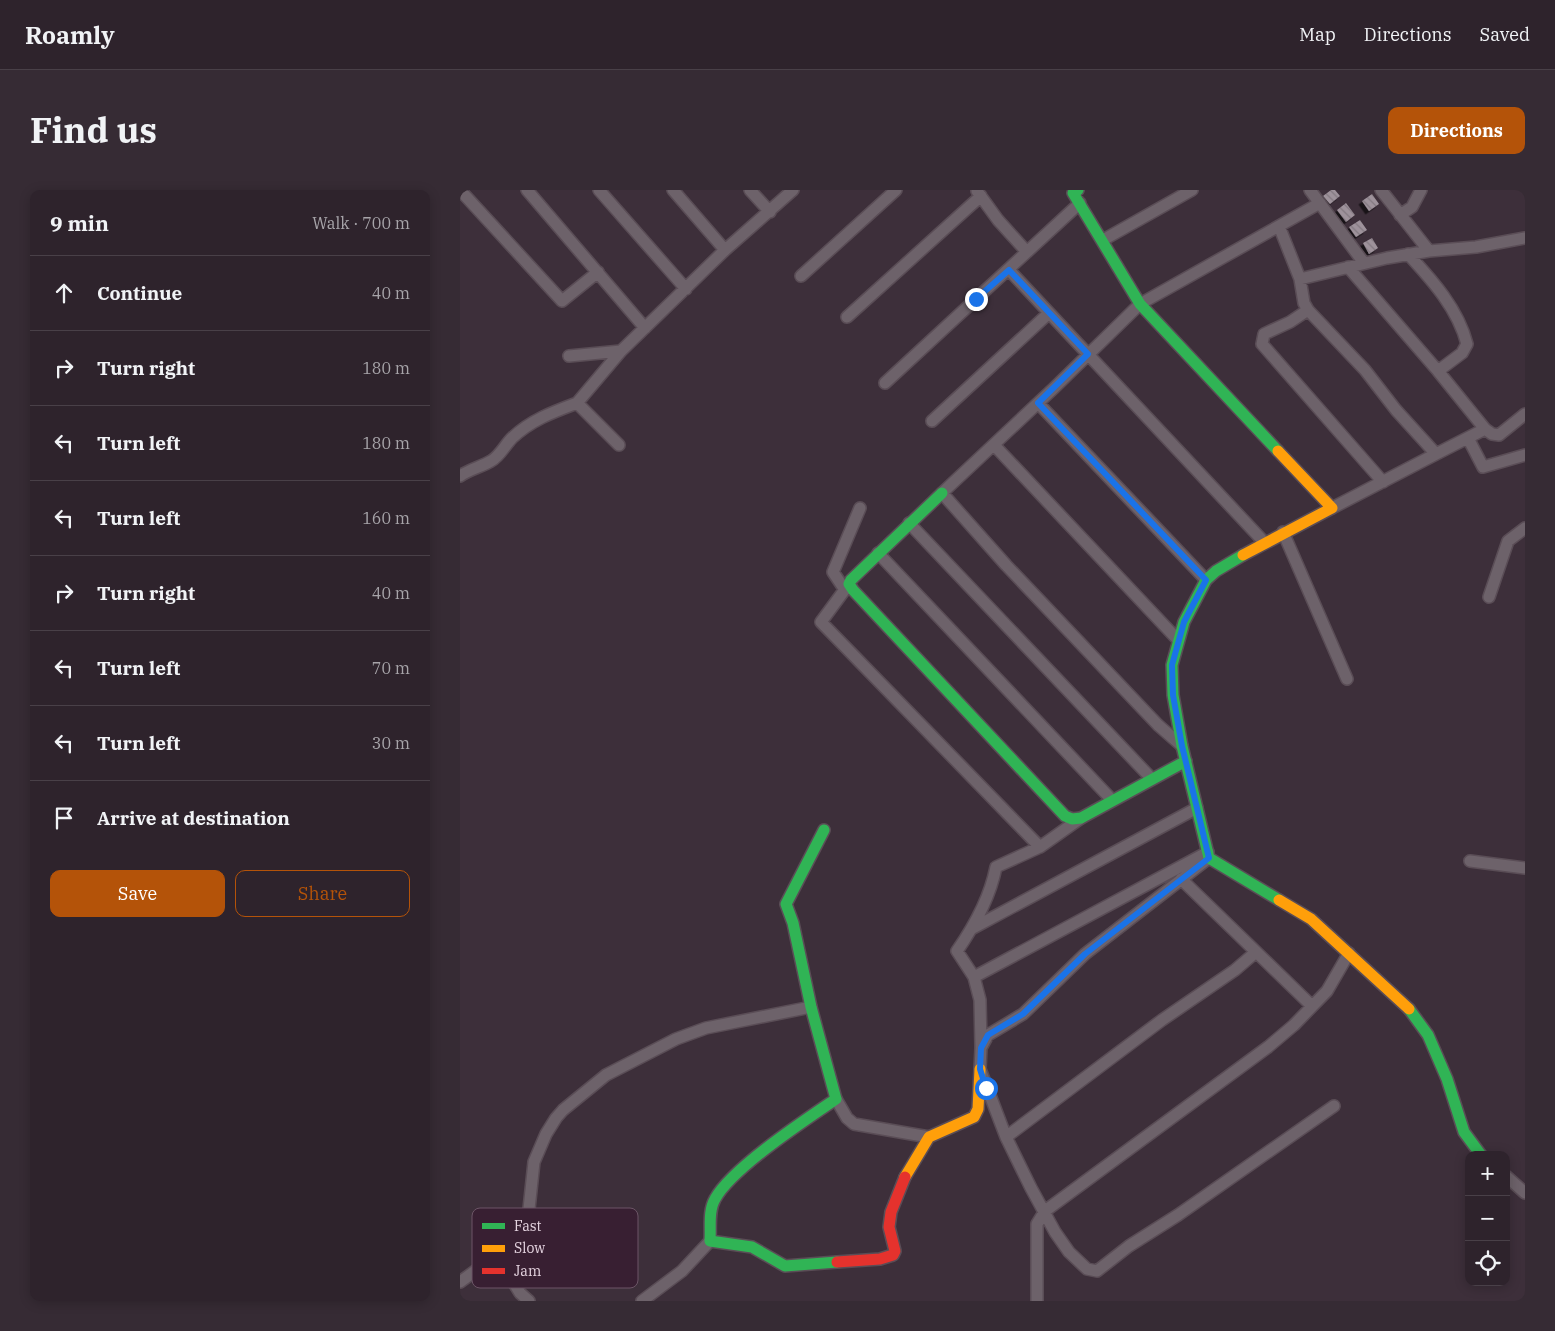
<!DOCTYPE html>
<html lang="en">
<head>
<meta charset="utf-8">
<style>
  :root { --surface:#2e232c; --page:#362b34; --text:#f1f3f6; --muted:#a7a4a9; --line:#494048; --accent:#b45309 }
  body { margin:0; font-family:"IBM Plex Serif",serif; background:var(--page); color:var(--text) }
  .controls { position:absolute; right:15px; bottom:15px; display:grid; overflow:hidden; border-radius:10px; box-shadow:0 2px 12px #0003 }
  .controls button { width:45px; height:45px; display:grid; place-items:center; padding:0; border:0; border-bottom:1px solid var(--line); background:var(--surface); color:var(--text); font:25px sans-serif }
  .stop { position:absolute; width:15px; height:15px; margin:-11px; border:4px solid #1a73e8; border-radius:50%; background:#fff }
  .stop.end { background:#1a73e8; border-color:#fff; box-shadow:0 1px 5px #0008 }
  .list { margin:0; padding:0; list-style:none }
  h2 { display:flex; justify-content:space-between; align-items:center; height:65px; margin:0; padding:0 20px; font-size:21px }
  h2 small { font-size:16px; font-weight:400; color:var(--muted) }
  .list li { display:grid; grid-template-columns:32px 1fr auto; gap:15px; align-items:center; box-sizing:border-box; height:75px; padding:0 20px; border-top:1px solid var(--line) }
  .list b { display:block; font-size:19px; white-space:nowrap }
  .list em { font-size:16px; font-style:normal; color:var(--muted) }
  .actions { display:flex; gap:10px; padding:15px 20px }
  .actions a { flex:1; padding:11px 0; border:1px solid var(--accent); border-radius:10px; text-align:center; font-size:18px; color:var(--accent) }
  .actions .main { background:var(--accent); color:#fff }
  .icon { flex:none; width:28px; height:28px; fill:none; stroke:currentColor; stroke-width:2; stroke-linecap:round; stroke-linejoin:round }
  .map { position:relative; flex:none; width:1065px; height:1111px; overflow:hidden; border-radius:10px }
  header { display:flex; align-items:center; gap:30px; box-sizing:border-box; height:70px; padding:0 25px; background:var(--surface); border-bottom:1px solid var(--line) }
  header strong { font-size:24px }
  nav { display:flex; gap:28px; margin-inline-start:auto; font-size:18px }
  .intro { display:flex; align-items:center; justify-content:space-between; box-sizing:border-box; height:120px; padding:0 30px }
  h1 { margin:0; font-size:35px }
  .button { padding:12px 22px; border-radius:10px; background:var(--accent); color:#fff; font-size:18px; font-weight:700 }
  main { display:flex; gap:30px; padding:0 30px }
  aside { flex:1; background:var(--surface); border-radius:10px; box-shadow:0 2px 12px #0003 }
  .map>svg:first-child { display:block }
  .building { fill:url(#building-back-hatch); filter:url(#shadow) }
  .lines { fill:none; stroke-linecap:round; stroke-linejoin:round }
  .street-casing { stroke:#5a4d56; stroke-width:14 }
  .fast-casing { stroke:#5a4d56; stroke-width:14 }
  .slow-casing { stroke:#5a4d56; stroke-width:14 }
  .jam-casing { stroke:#5a4d56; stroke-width:14 }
  .street { stroke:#6d626a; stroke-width:11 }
  .fast { stroke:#30b455; stroke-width:11 }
  .slow { stroke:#ff9f0a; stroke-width:11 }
  .jam { stroke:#e5322d; stroke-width:11 }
  .route { stroke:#1a73e8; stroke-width:6 }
  .key { fill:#381f32; stroke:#6c5566; stroke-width:1 }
  .key-label { font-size:14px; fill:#e5d4e0 }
</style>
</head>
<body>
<header>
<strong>Roamly</strong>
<nav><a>Map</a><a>Directions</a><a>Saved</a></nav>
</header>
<div class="intro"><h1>Find us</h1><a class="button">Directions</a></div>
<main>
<aside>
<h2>9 min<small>Walk · 700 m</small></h2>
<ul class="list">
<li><svg class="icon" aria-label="ahead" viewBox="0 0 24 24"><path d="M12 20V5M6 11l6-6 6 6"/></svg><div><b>Continue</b></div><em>40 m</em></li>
<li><svg class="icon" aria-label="right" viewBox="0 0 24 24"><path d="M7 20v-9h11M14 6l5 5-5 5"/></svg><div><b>Turn right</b></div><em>180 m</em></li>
<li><svg class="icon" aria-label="left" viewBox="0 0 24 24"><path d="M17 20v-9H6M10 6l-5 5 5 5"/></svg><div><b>Turn left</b></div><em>180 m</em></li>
<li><svg class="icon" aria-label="left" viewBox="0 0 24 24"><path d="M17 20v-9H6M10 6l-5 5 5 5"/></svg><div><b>Turn left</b></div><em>160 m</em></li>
<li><svg class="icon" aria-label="right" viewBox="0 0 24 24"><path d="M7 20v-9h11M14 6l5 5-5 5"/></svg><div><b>Turn right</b></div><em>40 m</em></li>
<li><svg class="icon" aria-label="left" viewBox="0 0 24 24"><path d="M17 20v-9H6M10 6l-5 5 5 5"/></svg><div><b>Turn left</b></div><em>70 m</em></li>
<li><svg class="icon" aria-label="left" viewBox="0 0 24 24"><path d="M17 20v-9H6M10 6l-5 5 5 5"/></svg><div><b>Turn left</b></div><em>30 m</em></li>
<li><svg class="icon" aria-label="arrive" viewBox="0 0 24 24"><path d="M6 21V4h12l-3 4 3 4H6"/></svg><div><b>Arrive at destination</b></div></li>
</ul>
<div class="actions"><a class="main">Save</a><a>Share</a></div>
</aside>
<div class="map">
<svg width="1065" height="1111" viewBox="0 0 1065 1111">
  <defs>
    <pattern id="building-back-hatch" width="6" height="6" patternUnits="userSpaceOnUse" patternTransform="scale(1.25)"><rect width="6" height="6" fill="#9e929b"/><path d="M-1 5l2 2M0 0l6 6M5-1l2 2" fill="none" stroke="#837981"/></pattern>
    <filter id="shadow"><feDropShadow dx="-3.5" dy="3.5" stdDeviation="0" flood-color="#0009"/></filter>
  </defs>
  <rect width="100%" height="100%" fill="#3d2f3a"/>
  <path class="building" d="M871 0H875L880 6 870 14 863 6Z
    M912 4 919 14 909 21 902 11Z
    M886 13 895 25 886 32 877 20Z
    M900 30 907 40 896 47 889 37Z
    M912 48 918 58 909 64 903 53Z"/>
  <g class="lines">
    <g class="street-casing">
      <path id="street" d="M0 0 102 111 138 82
        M67 0 185 138
        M139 0 226 99
        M213 0 265 60
        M290 0 310 22
        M850 0 904 73
        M517 1 538 30 567 62
        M940 25 952 17 961 0
        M819 36 840 89
        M643 50 732 0
        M969 61 1016 57 1065 48
        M948 64C973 91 998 119 1007 154L1002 163 978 181
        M888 77 978 181 1025 239 1032 244 1039 245 1065 224
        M549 80 804 352
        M341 86 436 0
        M848 120 830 132 804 144 802 154 923 292
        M387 127 521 6
        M109 166 161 161
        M425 193 620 13
        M578 213 746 390
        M472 231 589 123
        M1008 248 1023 277 1065 265
        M159 255 117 213 161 161 265 60 333 0
        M534 255 718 450
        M976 264 1025 239
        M0 286C10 279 21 277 31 271 40 266 45 255 52 248 71 230 93 222 117 213
        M872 318 976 264 936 220 905 180 848 120 844 113 840 89 927 68 969 61 921 0
        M449 333 691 588
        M823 342 887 489
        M418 363 652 610
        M389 394 361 432 580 657 621 628
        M385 400 373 382 400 318
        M1029 407 1048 351 1065 338
        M722 556 698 535 546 375 482 303 594 198 680 114 860 13
        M749 668 625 764 563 824 528 845 521 858 520 879 546 947 571 998 595 1042 609 1062 627 1079 637 1081 669 1056 718 1025 874 916
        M1010 671 1065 678
        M721 689 852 816
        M513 738 737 618
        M514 787 748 662
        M521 857 520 810 514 787 497 761C515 735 530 708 536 677L580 657
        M376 909 387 928 394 934 469 947
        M546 947 702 830 775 780 796 762
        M1046 986 1065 1003
        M37 1065 60 1054 66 1047 74 972 86 944 96 928 103 920 146 885 216 849 246 838 351 817
        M0 1092 37 1065 60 1103 69 1111
        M182 1111 222 1081 250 1051
        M577 1111V1034L585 1021 808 857 834 835 867 801 889 763"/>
    </g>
    <g class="fast-casing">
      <path id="fast" d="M618 0 613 3 680 114 818 261
        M482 303 391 390 389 394 393 400 605 626 612 629 621 628 726 571
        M783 365 756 381 746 390 724 432 712 475 713 505 722 556 749 668 819 710
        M364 640 326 714 333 733 351 817 376 909C345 930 272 978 255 1009 248 1021 251 1038 250 1051L292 1057 325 1076 377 1072
        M949 819 968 845 987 889 1004 942 1021 965"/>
    </g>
    <g class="slow-casing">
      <path id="slow" d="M783 365 872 318 818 261
        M819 710 851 729 949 819
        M445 987 469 947 514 927 518 919 520 879"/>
    </g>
    <g class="jam-casing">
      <path id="jam" d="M377 1072 420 1069 433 1065 435 1061 429 1037 431 1022 445 987"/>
    </g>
    <use href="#street" class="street"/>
    <use href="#fast" class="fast"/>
    <use href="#slow" class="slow"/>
    <use href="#jam" class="jam"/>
  </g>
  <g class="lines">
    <path class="route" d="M516 109 549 80 628 164 578 213 746 390 724 432 712 475 713 505 722 556 749 668 625 764 563 824 528 845 521 858 520 879 526 898"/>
  </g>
  <rect x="12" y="1018" width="166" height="80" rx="8" class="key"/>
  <rect x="22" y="1033" width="23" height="6" fill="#30b455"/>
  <rect x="22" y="1055" width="23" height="7" fill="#ff9f0a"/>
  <rect x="22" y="1078" width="23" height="6" fill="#e5322d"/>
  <g class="key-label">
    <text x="54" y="1041">Fast</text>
    <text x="54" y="1063">Slow</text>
    <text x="54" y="1086">Jam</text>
  </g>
</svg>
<div class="controls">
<button>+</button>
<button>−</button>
<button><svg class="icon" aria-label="locate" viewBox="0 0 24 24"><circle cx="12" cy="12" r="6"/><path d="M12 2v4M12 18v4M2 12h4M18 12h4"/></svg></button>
</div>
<div class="stop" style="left:526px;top:898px"></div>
<div class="stop end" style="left:516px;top:109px"></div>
</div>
</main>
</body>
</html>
